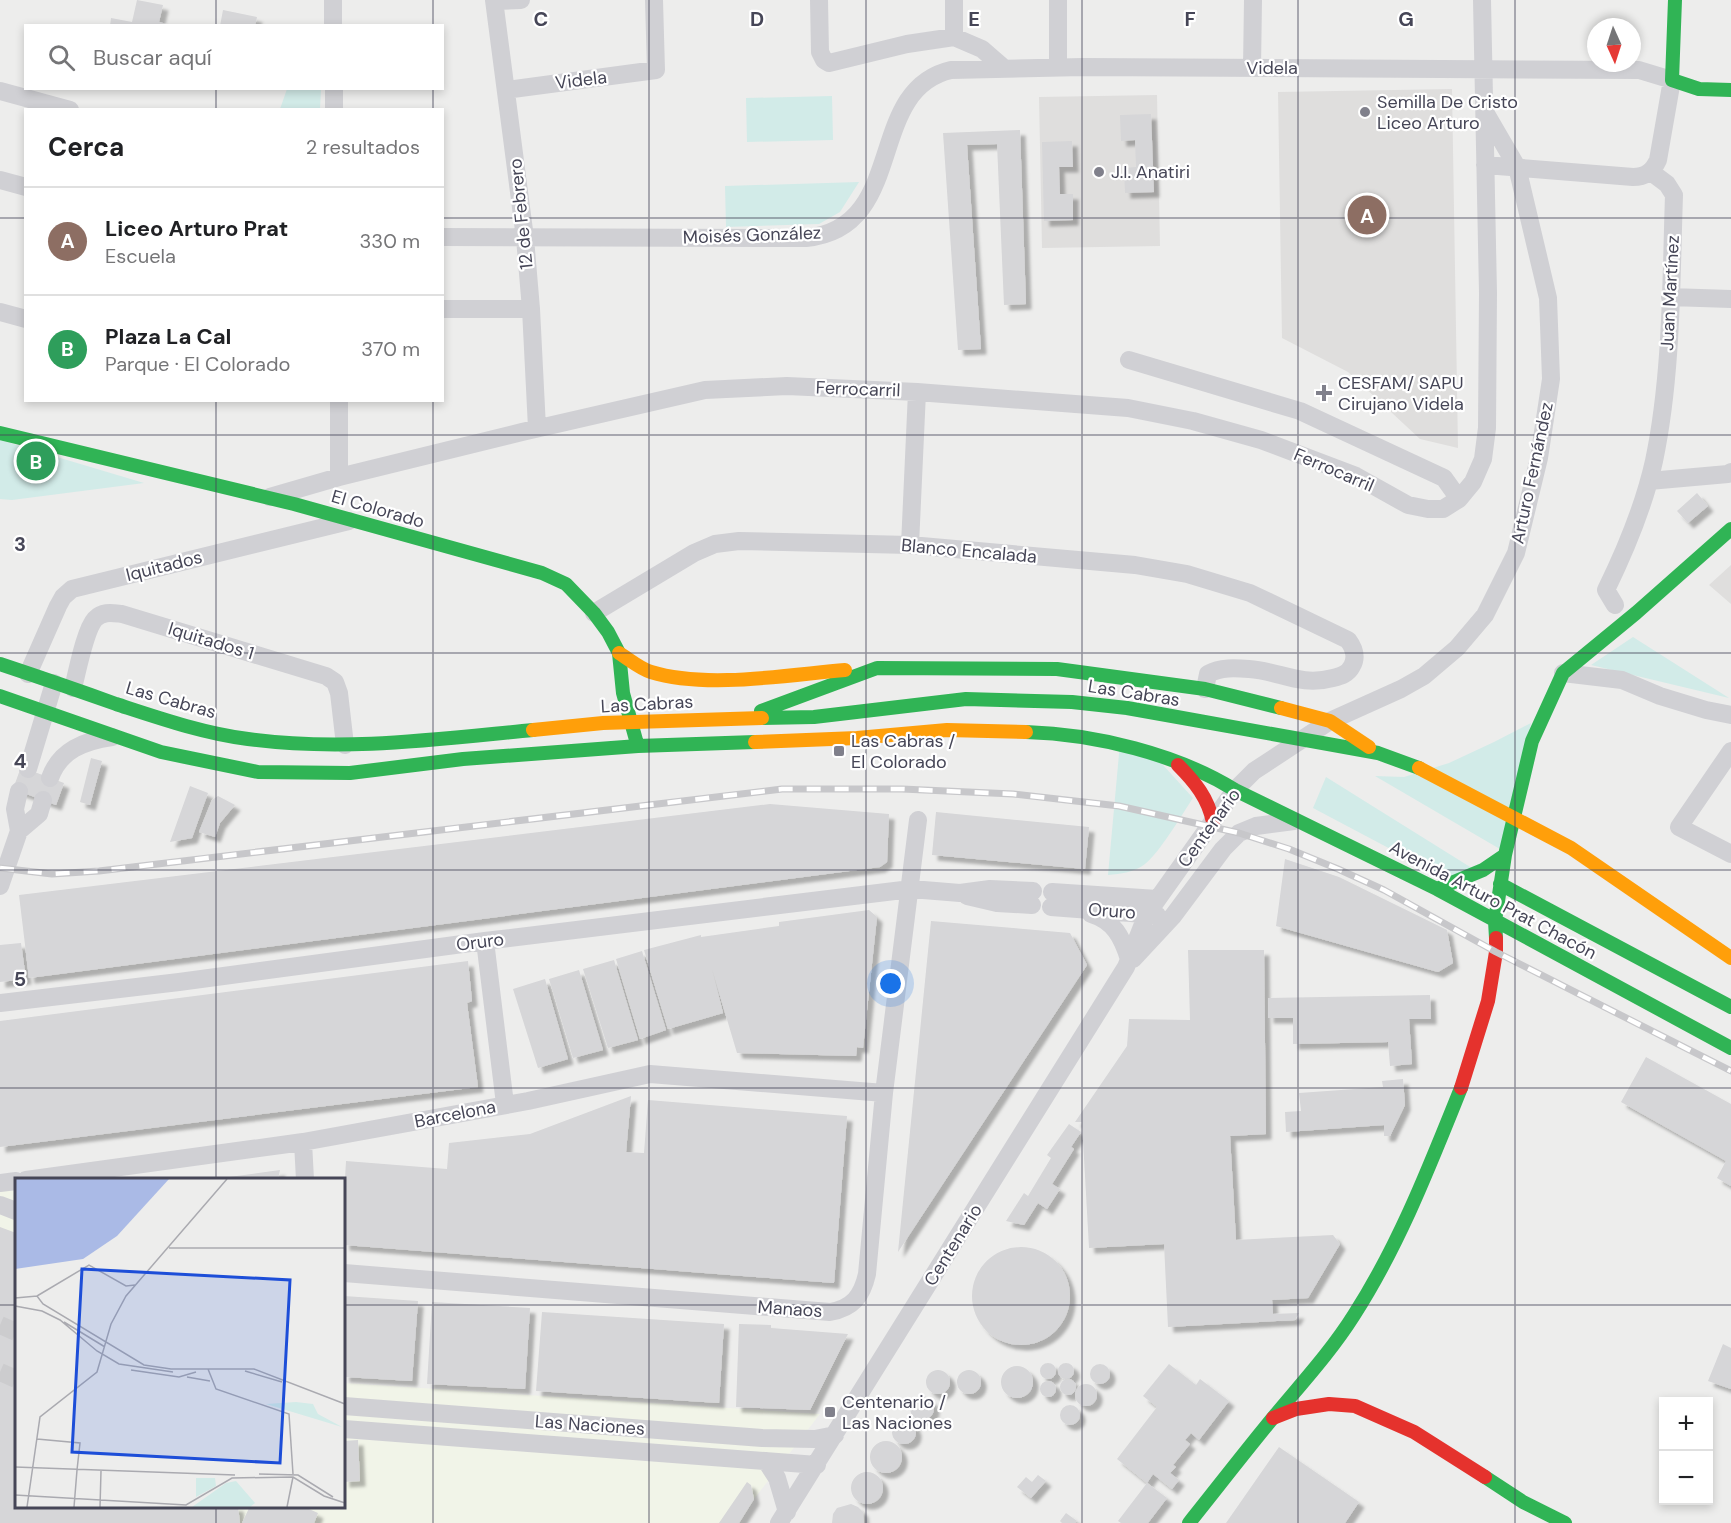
<!DOCTYPE html>
<html lang="es">
<head>
<meta charset="utf-8">
<style>
  :root { --surface:#fff; --page:#f6f6f6; --text:#202124; --muted:#757577; --line:#e0e0e0; --accent:#1a73e8 }
  body { margin:0; font-family:"DM Sans",sans-serif; background:var(--page); color:var(--text) }
  .controls { position:absolute; right:18px; bottom:18px; display:grid; overflow:hidden; border-radius:0px; box-shadow:0 3px 9px #0003 }
  .controls button { width:54px; height:54px; display:grid; place-items:center; padding:0; border:0; border-bottom:2px solid var(--line); background:var(--surface); color:var(--text); font:30px sans-serif }
  .compass { position:absolute; left:1587px; top:18px; width:54px; height:54px; border-radius:50%; background:var(--surface); box-shadow:0 3px 9px #0003; rotate:177deg }
  .you { position:absolute; left:891px; top:984px; width:21px; height:21px; margin:-15px; border:4px solid #fff; border-radius:50%; background:#1a73e8; box-shadow:0 0 0 9px #1a73e833 }
  .badge { display:grid; place-items:center; width:39px; height:39px; border-radius:50%; background:var(--accent); color:#fff; font-size:20px; font-weight:700 }
  .pin { position:absolute; translate:-50% -50%; border:3px solid #fff; box-shadow:0 2px 6px #0006 }
  .list { margin:0; padding:0; list-style:none }
  h2 { display:flex; justify-content:space-between; align-items:center; height:78px; margin:0; padding:0 24px; font-size:26px }
  h2 small { font-size:20px; font-weight:400; color:var(--muted) }
  .list li { display:grid; grid-template-columns:39px 1fr auto; gap:18px; align-items:center; box-sizing:border-box; height:108px; padding:0 24px; border-top:2px solid var(--line) }
  .list b { display:block; font-size:22px; white-space:nowrap }
  .list p { margin:0; font-size:20px; white-space:nowrap; color:var(--muted) }
  .list em { font-size:20px; font-style:normal; color:var(--muted) }
  .icon { flex:none; width:33px; height:33px; fill:none; stroke:currentColor; stroke-width:2; stroke-linecap:round; stroke-linejoin:round }
  .map { position:relative; flex:none; width:1731px; height:1523px; overflow:hidden }
  .search { position:absolute; background:var(--surface); box-shadow:0 3px 9px #0003; left:24px; top:24px; width:420px; height:66px; display:flex; align-items:center; gap:15px; box-sizing:border-box; padding:0 21px; border-radius:0px; color:var(--muted); font-size:22px }
  .panel { position:absolute; background:var(--surface); box-shadow:0 3px 9px #0003; left:24px; top:108px; width:420px; height:294px; border-radius:0px }
  .map>svg:first-child { display:block }
  .commercial { fill:#f1f4e8 }
  .education { fill:#dfdedd }
  .green { fill:#d2ebe8 }
  .building { fill:#d6d6d8; filter:url(#shadow) }
  .lines { fill:none; stroke-linecap:round; stroke-linejoin:round }
  .street-tunnel { stroke:#ccccce; stroke-width:18; stroke-dasharray:18 9; stroke-linecap:butt }
  .street { stroke:#d0d0d4; stroke-width:18 }
  .fast { stroke:#30b455; stroke-width:14 }
  .slow { stroke:#ff9f0a; stroke-width:14 }
  .jam { stroke:#e5322d; stroke-width:14 }
  .rail-casing { stroke:#c7c7ca; stroke-width:7 }
  .rail { stroke:#fff; stroke-width:4.5; stroke-dasharray:14; stroke-linecap:butt }
  .grid { fill:none; stroke:#464657; stroke-width:1.5; stroke-opacity:0.55 }
  .poi-dot { fill:#80808b; stroke:#fff; stroke-width:2 }
  .labels { text-anchor:middle; dominant-baseline:central; stroke-width:4.5; stroke-linejoin:round; paint-order:stroke }
  .street-label { font-size:18px; fill:#464657; stroke:#fff }
  .poi-label { font-size:18px; fill:#464657; stroke:#fff; text-anchor:start }
  .inset-road { fill:none; stroke:#aaaab0; stroke-width:1.5 }
  .view { fill:#1d4ed8; fill-opacity:0.15; stroke:#1d4ed8; stroke-width:3 }
  .inset-edge { fill:none; stroke:#464657; stroke-width:3 }
  .grid-label { font-size:20px; text-anchor:middle; font-weight:bold; fill:#464657; stroke:#fff; stroke-width:4.5; stroke-linejoin:round; paint-order:stroke }
</style>
</head>
<body>
<div class="map">
<svg width="1731" height="1523" viewBox="0 0 1731 1523">
  <defs>
    <filter id="shadow"><feDropShadow dx="5.5" dy="5.5" stdDeviation="1.5" flood-color="#0004"/></filter>
  </defs>
  <rect width="100%" height="100%" fill="#ededec"/>
  <path class="commercial" d="M0 1183 16 1190V1506H344V1383L820 1414 754 1499 739 1523H0Z"/>
  <path class="education" d="M1452 89 1458 448 1420 439 1348 372 1282 338 1278 92Z
    M1157 95 1160 246 1042 248 1039 97Z
    M1731 565V604L1709 585Z"/>
  <path class="green" d="M287 89H321L320 109H280Z
    M832 96 833 140 747 142 746 98Z
    M859 182 840 212 819 224 726 227 725 186Z
    M0 440 144 483 12 500 0 499Z
    M1633 637 1729 698 1591 665Z
    M1531 723 1505 852 1375 776 1404 777 1449 763 1494 742Z
    M1120 743 1153 754 1193 798C1181 816 1160 852 1145 864 1135 872 1120 874 1108 875Z
    M1326 777 1475 870 1466 889 1313 808Z"/>
  <path class="building" d="M137 0 163 5 159 22 174 26H110L111 18 132 22Z
    M223 10 257 17 255 26H220Z
    M1151 114 1154 192 1125 193 1124 168 1136 167 1135 140 1121 141 1120 115Z
    M1020 130 1026 304 1004 305 997 144 967 145 981 349 958 350 943 133Z
    M1072 141 1073 167H1059L1060 194H1073V220L1044 221 1042 142Z
    M1697 493 1708 506 1688 523 1677 511Z
    M91 758 102 761 90 805 80 802Z
    M21 767 64 783 56 805 13 789Z
    M190 786 208 793 192 838 170 842Z
    M218 796 235 805 220 823 215 837 199 832 212 800Z
    M770 804 889 814 887 862 880 867 29 978 19 895Z
    M936 812 1089 827 1085 869 932 855Z
    M1285 859 1339 877 1447 930 1453 963 1438 972 1276 926Z
    M869 910 877 917 863 1048 857 1047 856 1056 737 1053 712 969 723 1013 668 1029 644 950 701 935V937L779 926V922Z
    M931 921 1070 933 1087 965 898 1252Z
    M21 943 26 979 0 982V945Z
    M1188 950H1264L1266 1134 1230 1136 1236 1240 1333 1235 1340 1244 1308 1298 1272 1300 1273 1314 1299 1313 1295 1320 1168 1327 1164 1244 1089 1248 1082 1122H1075L1127 1046 1129 1019 1190 1020Z
    M642 951 666 1030 640 1039 616 959Z
    M614 960 638 1040 608 1048 583 969Z
    M468 961 472 1001 467 1003 478 1087 0 1147V1021Z
    M579 970 603 1050 573 1058 549 979Z
    M545 979 568 1059 538 1068 513 989Z
    M1430 995 1431 1019H1409L1412 1064 1390 1066 1388 1042 1293 1044V1018H1268V998Z
    M1646 1057 1731 1104V1186L1717 1178 1726 1161 1621 1102Z
    M1403 1079 1405 1105 1390 1136H1384V1125L1286 1132 1285 1112 1301 1111 1299 1093 1383 1087 1382 1081Z
    M631 1096 626 1152 644 1153 648 1100 847 1116 834 1283 344 1245V1197L346 1161 447 1169 449 1143 530 1134Z
    M1069 1124 1081 1132 1071 1147 1074 1149 1052 1184 1060 1189 1047 1209 1038 1203 1024 1225 1006 1221 1024 1193 1028 1196 1051 1158 1047 1155Z
    M280 1170 278 1179H222V1178Z
    M0 1227 16 1233V1506H238L240 1523H0Z
    M972 1296a49 49 0 1 1 98 0a49 49 0 1 1-98 0Z
    M344 1296 418 1301 412 1381 344 1377Z
    M432 1302 530 1308 525 1389 427 1384Z
    M542 1312 724 1324 719 1403 536 1391Z
    M739 1324 771 1325V1328L848 1334 810 1410 736 1407Z
    M1723 1344 1731 1348V1389L1708 1381Z
    M1058 1371a8 8 0 1 1 16 0a8 8 0 1 1-16 0Z
    M1040 1371a8 8 0 1 1 16 0a8 8 0 1 1-16 0Z
    M1090 1374a10 10 0 1 1 20 0a10 10 0 1 1-20 0Z
    M1169 1364 1196 1385 1200 1379 1229 1401 1199 1440 1191 1433 1185 1440 1190 1444 1173 1465 1176 1467 1170 1473 1179 1480 1172 1489 1153 1474 1147 1483 1117 1459 1157 1407 1143 1396Z
    M1001 1382a16 16 0 1 1 32 0a16 16 0 1 1-32 0Z
    M957 1382a12 12 0 1 1 24 0a12 12 0 1 1-24 0Z
    M926 1382a12 12 0 1 1 24 0a12 12 0 1 1-24 0Z
    M1060 1387a8 8 0 1 1 16 0a8 8 0 1 1-16 0Z
    M1040 1389a8 8 0 1 1 16 0a8 8 0 1 1-16 0Z
    M1075 1395a11 11 0 1 1 22 0a11 11 0 1 1-22 0Z
    M910 1408a12 12 0 1 1 24 0a12 12 0 1 1-24 0Z
    M1060 1415a10 10 0 1 1 20 0a10 10 0 1 1-20 0Z
    M892 1432a12 12 0 1 1 24 0a12 12 0 1 1-24 0Z
    M358 1440 360 1481 344 1482V1441Z
    M870 1457a16 16 0 1 1 32 0a16 16 0 1 1-32 0Z
    M1279 1447 1359 1502 1345 1523H1226Z
    M851 1488a16 16 0 1 1 32 0a16 16 0 1 1-32 0Z
    M1038 1475 1046 1481 1031 1498 1017 1487 1026 1477 1032 1482Z
    M747 1482 751 1485 754 1499 739 1523H719Z
    M1147 1483 1167 1498 1148 1523H1121L1118 1521Z
    M851 1504 858 1507 863 1512 864 1523H832L833 1514 837 1508Z
    M250 1506H302L318 1513 314 1523H242Z
    M1066 1513 1077 1521 1075 1523H1062L1060 1521Z"/>
  <g class="lines">
    <path class="street-tunnel" d="M0 1325 16 1332
      M0 1372 16 1379"/>
    <path class="street" d="M333 0V26
      M494 0 525 238 531 309 537 428
      M819 0 820 52 824 60 829 63 907 44 954 37 982 49 1005 69
      M954 0V37
      M1058 0V68
      M494 1 521 0
      M1252 68 1253 0
      M334 88V110
      M506 90 656 70 654 0
      M0 91 70 110
      M0 180 26 187
      M442 237 806 238C909 228 864 90 951 70L1083 67 1639 70 1672 80 1658 160C1653 171 1646 177 1633 177L1485 165
      M1670 297 1731 299
      M442 309H531
      M0 312 26 319
      M1129 360 1300 411 1444 478 1459 499
      M339 477V400
      M1649 481 1728 474 1731 472
      M270 497 339 477 522 432 705 390 787 386 917 392 1128 408 1193 421 1261 440 1356 476 1408 505 1428 509H1443L1459 499 1473 482 1483 459 1487 428 1488 293 1482 0
      M910 545 917 392
      M1615 605 1606 590C1626 549 1644 506 1654 461 1672 375 1671 283 1674 195L1667 184 1651 172
      M594 613 694 553 715 544 739 541 910 545 1135 565 1187 574 1250 593 1348 640C1354 648 1357 657 1352 666 1348 674 1341 676 1333 678 1300 687 1280 671 1249 669 1235 668 1221 667 1208 674L1205 689
      M1563 673 1622 680 1660 696 1706 710 1731 715
      M28 674 58 606 63 597 72 589 349 521
      M73 688C77 673 85 630 95 619 103 611 112 613 122 614L326 676 335 682 339 693 345 745
      M1731 751 1679 827 1731 854
      M28 769 54 683
      M50 778C60 750 84 741 112 737
      M19 791 15 809 19 831
      M0 886 19 831 39 814 43 800
      M1052 892 1157 899
      M967 896 997 903 1032 905
      M1051 907 1157 915
      M1091 914C1114 921 1122 937 1129 959
      M485 941 505 1104
      M1133 959 1173 916 1223 849 1239 833 1256 826 1294 821
      M0 1003 179 982 485 941 911 889 960 893 990 889 1033 891
      M303 1142 305 1180
      M26 1180 303 1142 528 1101 650 1074 884 1093
      M0 1183 16 1181
      M0 1205 16 1211
      M344 1273 830 1312C853 1308 862 1296 867 1274L884 1093 918 820
      M344 1406 762 1438 815 1439 835 1435
      M344 1429 817 1465
      M766 1461 777 1478 787 1512
      M779 1523 1126 967 1147 914 1235 790 1254 771 1330 721 1401 689 1424 676 1457 648 1485 615 1516 553 1539 458 1551 379 1548 298 1517 167 1485 112"/>
    <path class="fast" d="M1675 0 1672 80 1699 89 1731 90
      M0 433 294 504 542 573 566 584 594 613 608 632 619 653 623 693 636 740
      M0 664C39 677 77 690 116 704 159 718 202 733 248 739 343 752 438 739 533 730
      M0 696 161 752 258 772 350 773 463 759 638 746 755 742
      M761 711 877 668 1057 669 1205 689 1281 708
      M762 718 814 717 966 699 1072 702 1127 708 1378 753 1419 768
      M1026 732C1095 734 1177 754 1235 790L1437 889 1731 1048
      M1500 884 1731 1007
      M1437 889 1483 870 1505 855
      M1496 938 1495 921 1505 855 1532 741 1563 673 1636 613 1731 529
      M1485 1477 1523 1502 1565 1523
      M1189 1523C1217 1488 1244 1453 1272 1419 1300 1385 1330 1353 1354 1315 1399 1245 1430 1165 1461 1088"/>
    <path class="slow" d="M619 653C629 659 639 668 651 672 706 689 787 675 845 670
      M1281 708 1330 721 1369 747
      M533 730 603 723 762 718
      M755 742 857 738 947 730 1026 732
      M1419 768 1571 848 1731 958"/>
    <path class="jam" d="M1178 765C1195 782 1208 798 1213 822
      M1461 1088 1488 1001 1496 952V938
      M1273 1418 1296 1409 1329 1404 1355 1406 1414 1432 1485 1477"/>
    <g class="rail-casing">
      <path id="rail" d="M0 868 52 874 99 871 782 789H902L1013 794 1119 806 1239 833 1289 849 1338 869 1384 890 1496 952 1731 1071"/>
    </g>
    <use href="#rail" class="rail"/>
  </g>
  <path class="grid" d="M216 0V26M433 0V26M649 0V1523M866 0V1523M1082 0V1523M1298 0V1523M1515 0V1523M216 88V110M433 88V110M0 218H26M442 218H1731M216 400V1180M433 400V1523M0 435H1731M0 653H1731M0 870H1731M0 1088H1731M0 1305H16M344 1305H1731M216 1506V1523"/>
  <g class="poi-dot">
    <circle cx="1365" cy="112" r="6"/>
    <circle cx="1099" cy="172" r="6"/>
    <path d="M1321 384h6v6h6v6h-6v6h-6v-6h-6v-6h6z"/>
    <rect x="833" y="745" width="12" height="12" rx="3"/>
    <rect x="824" y="1406" width="12" height="12" rx="3"/>
  </g>
  <g class="labels">
    <g class="street-label">
      <text x="1272" y="68">Videla</text>
      <text transform="translate(581 80) rotate(-7)">Videla</text>
      <text transform="translate(521 214) rotate(-96)">12 de Febrero</text>
      <text transform="translate(752 235) rotate(-2)">Moisés González</text>
      <text transform="translate(1670 293) rotate(-87)">Juan Martínez</text>
      <text transform="translate(858 389) rotate(2)">Ferrocarril</text>
      <text transform="translate(1334 470) rotate(23)">Ferrocarril</text>
      <text transform="translate(1532 473) rotate(-78)">Arturo Fernández</text>
      <text transform="translate(378 509) rotate(16)">El Colorado</text>
      <text transform="translate(969 551) rotate(5)">Blanco Encalada</text>
      <text transform="translate(164 566) rotate(-14)">Iquitados</text>
      <text transform="translate(211 641) rotate(17)">Iquitados 1</text>
      <text transform="translate(1134 693) rotate(9)">Las Cabras</text>
      <text transform="translate(171 700) rotate(16)">Las Cabras</text>
      <text transform="translate(647 704) rotate(-3)">Las Cabras</text>
      <text transform="translate(1209 828) rotate(-54)">Centenario</text>
      <text transform="translate(1493 900) rotate(28)">Avenida Arturo Prat Chacón</text>
      <text transform="translate(1112 911) rotate(4)">Oruro</text>
      <text transform="translate(480 942) rotate(-7)">Oruro</text>
      <text transform="translate(455 1114) rotate(-11)">Barcelona</text>
      <text transform="translate(953 1245) rotate(-58)">Centenario</text>
      <text transform="translate(790 1309) rotate(4)">Manaos</text>
      <text transform="translate(590 1425) rotate(4)">Las Naciones</text>
    </g>
    <g class="poi-label">
      <text x="1377" y="102">Semilla De Cristo<tspan x="1377" dy="21">Liceo Arturo</tspan></text>
      <text x="1111" y="172">J.I. Anatiri</text>
      <text x="1338" y="383">CESFAM/ SAPU<tspan x="1338" dy="21">Cirujano Videla</tspan></text>
      <text x="851" y="741">Las Cabras /<tspan x="851" dy="21">El Colorado</tspan></text>
      <text x="842" y="1402">Centenario /<tspan x="842" dy="21">Las Naciones</tspan></text>
    </g>
  </g>
  <g transform="translate(15 1178)">
    <rect width="330" height="330" fill="#ededec"/>
    <path d="M281 224 298 226 303 236 327 249 251 226ZM181 300H200L201 308 181 319ZM221 303 240 325 235 329H177L211 305Z" fill="#d2ebe8"/>
    <path d="M0 1H154L102 58 68 81 0 91Z" fill="#aabae6"/>
    <path class="inset-road" d="M154 70H330M22 118 74 87 111 108 120 107M0 120 22 118 28 126 129 187 156 191H239L330 226M0 128 27 133 45 142 82 173 104 186 158 194M49 144 90 169M193 191 201 211 274 236 278 296M116 192 164 199 181 194M230 193 267 204M172 199 195 203M22 261 65 265 62 292M0 289 220 297M244 296 283 297 318 319M0 317 171 327 217 300 278 299 309 318 330 325M12 329 25 239 82 194 96 146 111 118 212 1M59 329 62 292M85 329 86 293M272 329 278 299"/>
    <path class="view" d="M67 91 275 102 265 285 57 274Z"/>
    <rect width="330" height="330" class="inset-edge"/>
  </g>
  <g class="grid-label">
    <text x="541" y="26">C</text>
    <text x="757" y="26">D</text>
    <text x="974" y="26">E</text>
    <text x="1190" y="26">F</text>
    <text x="1406" y="26">G</text>
    <text x="20" y="551">3</text>
    <text x="20" y="768">4</text>
    <text x="20" y="986">5</text>
  </g>
</svg>
<div class="controls">
<button>+</button>
<button>−</button>
</div>
<svg class="compass" viewBox="-18 -18 36 36"><path d="M0-13l5 13h-10z" fill="#e53935"/><path d="M0 13l5-13h-10z" fill="#757577"/></svg>
<div class="you"></div>
<div class="pin badge" style="left:1367px;top:215px;background:#8d6e63">A</div>
<div class="pin badge" style="left:36px;top:461px;background:#2e9e5b">B</div>
<div class="search"><svg class="icon" aria-label="search" viewBox="0 0 24 24"><circle cx="10" cy="10" r="6"/><path d="M15 15l6 6"/></svg>Buscar aquí</div>
<section class="panel">
<h2>Cerca<small>2 resultados</small></h2>
<ul class="list">
<li><span class="badge" style="background:#8d6e63">A</span><div><b>Liceo Arturo Prat</b><p>Escuela</p></div><em>330 m</em></li>
<li><span class="badge" style="background:#2e9e5b">B</span><div><b>Plaza La Cal</b><p>Parque · El Colorado</p></div><em>370 m</em></li>
</ul>
</section>
</div>
</body>
</html>
